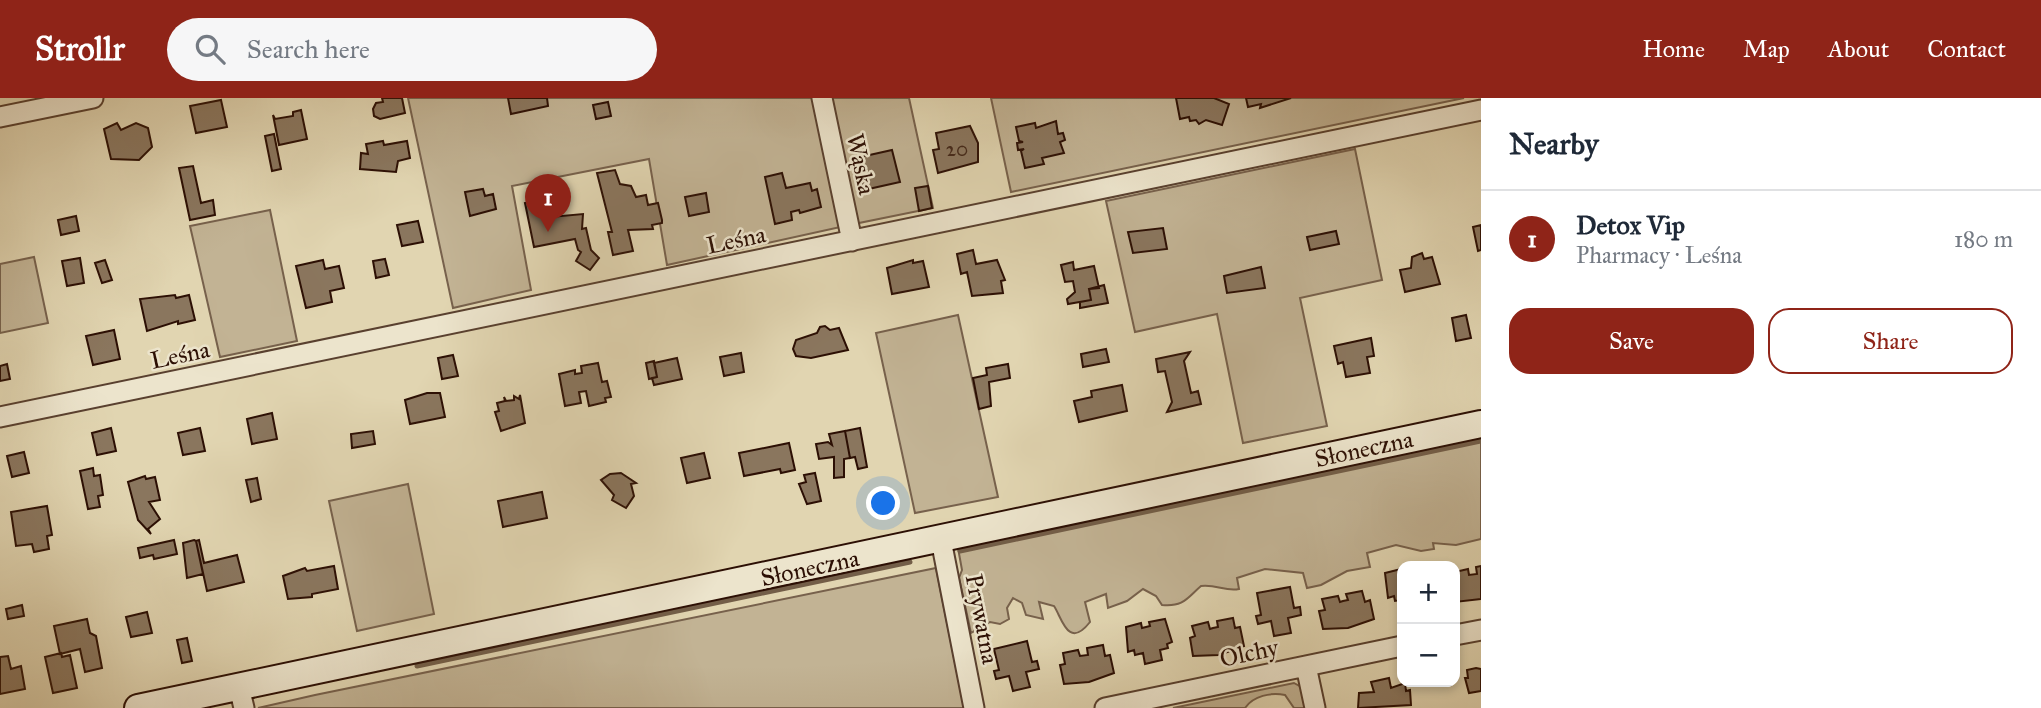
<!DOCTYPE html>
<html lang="en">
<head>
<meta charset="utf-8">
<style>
  :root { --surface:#fff; --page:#f6f6f7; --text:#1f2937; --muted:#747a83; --line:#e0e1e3; --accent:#8f2418 }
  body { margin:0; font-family:"IM FELL Great Primer",serif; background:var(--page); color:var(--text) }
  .controls { position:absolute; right:21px; bottom:21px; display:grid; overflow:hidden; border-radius:14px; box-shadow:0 4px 10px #0003 }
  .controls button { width:63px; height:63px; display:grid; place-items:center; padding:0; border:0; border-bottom:2px solid var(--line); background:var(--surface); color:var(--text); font:35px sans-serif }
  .you { position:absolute; left:884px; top:406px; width:24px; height:24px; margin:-18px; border:5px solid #fff; border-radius:50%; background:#1a73e8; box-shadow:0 0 0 10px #1a73e833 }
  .badge { display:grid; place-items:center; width:46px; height:46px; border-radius:50%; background:var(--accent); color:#fff; font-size:23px; font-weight:700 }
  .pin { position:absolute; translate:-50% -58px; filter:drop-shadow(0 2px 4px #0008) }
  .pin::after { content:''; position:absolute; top:37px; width:24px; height:21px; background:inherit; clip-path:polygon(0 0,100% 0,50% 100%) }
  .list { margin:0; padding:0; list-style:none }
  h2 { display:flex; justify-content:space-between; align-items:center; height:91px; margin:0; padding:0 28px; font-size:30px }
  h2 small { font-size:23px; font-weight:400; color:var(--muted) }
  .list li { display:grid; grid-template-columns:46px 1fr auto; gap:21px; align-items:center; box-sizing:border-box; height:98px; padding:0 28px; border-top:2px solid var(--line) }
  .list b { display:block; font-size:26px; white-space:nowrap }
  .list p { margin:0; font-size:23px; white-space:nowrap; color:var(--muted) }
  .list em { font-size:23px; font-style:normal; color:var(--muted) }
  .actions { display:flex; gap:14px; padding:21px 28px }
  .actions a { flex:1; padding:16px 0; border:2px solid var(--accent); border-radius:21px; text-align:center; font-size:24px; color:var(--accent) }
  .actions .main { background:var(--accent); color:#fff }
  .icon { flex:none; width:38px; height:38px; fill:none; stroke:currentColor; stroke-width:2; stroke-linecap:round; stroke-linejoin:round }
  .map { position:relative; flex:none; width:1481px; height:610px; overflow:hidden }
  header { display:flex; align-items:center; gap:42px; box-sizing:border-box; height:98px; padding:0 35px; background:var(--accent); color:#fff }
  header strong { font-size:33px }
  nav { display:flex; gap:38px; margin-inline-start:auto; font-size:24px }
  .search { width:490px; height:63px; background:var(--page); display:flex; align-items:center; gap:18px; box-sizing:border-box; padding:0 24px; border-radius:38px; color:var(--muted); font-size:26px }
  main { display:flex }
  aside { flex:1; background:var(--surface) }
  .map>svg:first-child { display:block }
  .green { fill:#c2b394; stroke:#77614c; stroke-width:2 }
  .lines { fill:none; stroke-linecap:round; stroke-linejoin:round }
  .stream { stroke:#735e48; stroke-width:5 }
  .building { fill:#8a765e; stroke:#2c0f04; stroke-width:2 }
  .street-casing { stroke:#59402f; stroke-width:23 }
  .secondary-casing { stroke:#2c0f04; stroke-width:30 }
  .street { stroke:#ece4cc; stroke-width:19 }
  .secondary { stroke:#ece4cc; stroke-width:26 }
  .labels { text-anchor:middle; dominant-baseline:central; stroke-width:5; stroke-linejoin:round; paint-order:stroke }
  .number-label { font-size:21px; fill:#44291a }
  .street-label { font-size:24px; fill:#2c0f04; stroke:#ece4cc }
</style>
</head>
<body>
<header>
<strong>Strollr</strong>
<div class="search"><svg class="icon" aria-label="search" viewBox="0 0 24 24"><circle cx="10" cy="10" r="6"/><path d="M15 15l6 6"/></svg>Search here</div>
<nav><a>Home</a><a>Map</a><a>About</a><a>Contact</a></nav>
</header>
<main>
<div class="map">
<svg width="1481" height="610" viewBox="0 0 1481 610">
  <rect width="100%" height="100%" fill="#e1d5b1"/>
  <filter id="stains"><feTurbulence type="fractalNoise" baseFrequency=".00286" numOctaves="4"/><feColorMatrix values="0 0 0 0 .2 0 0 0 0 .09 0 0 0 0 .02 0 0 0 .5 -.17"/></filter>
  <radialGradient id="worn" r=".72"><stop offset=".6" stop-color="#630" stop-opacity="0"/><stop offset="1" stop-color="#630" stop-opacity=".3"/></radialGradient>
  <path class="green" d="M408 0H817L845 128 667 167 649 61 512 88 531 192 453 210Z
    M827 0H909L933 110 854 126Z
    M991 0H1464L1011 94Z
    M1355 51 1382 182 1300 200 1327 328 1243 345 1217 216 1135 234 1106 103Z
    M270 112 297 243 220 259 190 128Z
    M34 159 48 225 0 235V166Z
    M958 217 998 399 915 415 876 235Z
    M1481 339V441L1456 447 1433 445 1434 451 1421 453 1396 447 1367 455 1370 469 1347 473 1321 487 1307 490 1303 475 1265 471 1237 480 1239 491C1226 494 1216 486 1201 488 1187 500 1184 509 1162 507L1156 498 1143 491 1127 503 1108 510 1106 496 1085 504 1090 524C1068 552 1062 520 1054 508L1039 504 1043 521 1026 517 1022 505 1013 500 1007 510 1009 521 1000 526 990 524 971 535 959 480 962 472 958 450Z
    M408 386 434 516 357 533 329 403Z
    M936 470 964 610H258L315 597Z
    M1294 585 1303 590 1307 610H1294L1285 597C1271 594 1253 598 1245 610H1173Z"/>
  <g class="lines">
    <path class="stream" d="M960 453 1481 343
      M417 568 910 464"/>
  </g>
  <path class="building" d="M382 0H402L405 15 380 21 374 18 373 11 376 5 383 4Z
    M508 0H547L548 8 511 16Z
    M1176 0H1214L1229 6 1222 27 1206 22 1199 26 1196 22 1190 23 1189 19 1180 21Z
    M1246 0H1291L1260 10 1261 6 1248 9Z
    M221 2 227 29 196 35 190 8Z
    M608 4 611 18 596 21 593 7Z
    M301 12 307 41 279 47 273 17 275 21 293 18V14Z
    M1056 23 1058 36 1063 35 1065 42 1060 44 1064 55 1042 60 1044 66 1025 70 1021 53 1024 51 1018 52 1017 45 1023 44 1019 43 1016 29 1035 25 1036 30Z
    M117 25 121 32 136 25 148 30 152 49 139 62 111 61 104 31Z
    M970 28 978 45V64L938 75 933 52 939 51 936 35Z
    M274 36 281 71 272 73 265 38Z
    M383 43 384 47 407 43 410 60 398 63 396 74 360 71 361 55 368 56 366 46Z
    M892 52 900 84 864 92 856 60Z
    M193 68 201 105 213 102 215 117 190 122 179 70Z
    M615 72 620 86 631 88 636 99 646 97 648 107 658 105 662 122V125L652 127 653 131 628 132 633 153 613 157 608 134H612L597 75Z
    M782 75 786 90 810 85 812 93 817 91 821 109 800 115 799 112 791 114 792 122 775 126 765 79Z
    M928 88 932 110 919 113 915 90Z
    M483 91 485 98 493 96 496 111 470 118 465 94Z
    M706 95 709 114 689 118 685 99Z
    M543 96 547 98 551 119 583 116 582 131 586 130 591 152 599 160 590 172 576 163 581 154 578 152 575 141 534 149 525 105 536 103 538 97Z
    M76 118 79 133 61 137 58 122Z
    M418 123 423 144 402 148 397 127Z
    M1481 127V152L1478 153 1473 129Z
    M1163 130 1167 151 1133 155 1128 134Z
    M1336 133 1339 146 1310 152 1307 139Z
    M973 152 976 166 997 162 1005 182 1001 183 1003 195 972 198 967 174 961 176 957 156Z
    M1422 155 1424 161 1432 159 1440 186 1405 194 1400 172 1411 170 1412 159Z
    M80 160 84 185 67 188 62 163Z
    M385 161 389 177 376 180 373 163Z
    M105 162 112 182 102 185 95 165Z
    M323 162 325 171 339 168 344 190 330 193 332 204 306 210 296 168Z
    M913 162V165L923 163 929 189 892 196 887 170Z
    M1073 164 1074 172 1094 168 1099 190 1089 191 1091 202 1068 206 1067 201 1075 194 1073 183 1065 184 1061 167Z
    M1261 169 1265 190 1227 195 1224 178Z
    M1104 187 1108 205 1080 210V204L1091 202 1089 191Z
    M175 197 176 200 189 197 195 222 178 226V223L147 233 140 201Z
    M1466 217 1471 240 1456 243 1452 220Z
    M825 228 830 232 839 230 848 252 811 260 796 258 793 251 796 242 817 235 820 229Z
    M114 232 120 261 93 267 86 238Z
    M1371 240 1374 258 1367 259 1370 275 1346 279 1343 264 1338 266 1334 248Z
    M1106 251 1109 264 1083 269 1081 256Z
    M1190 254 1184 263 1191 295 1198 293 1201 306 1167 314 1172 304 1165 273 1158 274 1156 261Z
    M741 255 744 274 724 278 720 259Z
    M453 257 458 278 442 281 438 260Z
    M677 260 682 281 654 287 652 280 657 279 654 265Z
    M654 263 657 279 649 281 646 265Z
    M598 265 602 284 607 283 611 299 605 300 606 304 589 308 586 293 579 294 581 305 565 308 559 276 575 272V276L582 275 581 268Z
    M7 266 10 281 0 283V268Z
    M1008 266 1010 280 989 284 991 308 979 311 973 280 987 277 986 270Z
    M1122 287 1127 313 1079 324 1074 303 1092 299 1091 293Z
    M427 295H440L445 319 410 326 405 302Z
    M520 297 525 325 501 333 495 314 499 313 497 305 505 303 504 299 506 303 514 302V298L519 301Z
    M272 315 277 341 252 346 247 321Z
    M111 330 116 353 97 357 92 335Z
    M200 330 205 353 183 357 178 335Z
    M860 330 867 369 858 371 855 359 850 360 845 333Z
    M373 333 375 346 352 350 351 336Z
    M845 333 850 360 844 361V379L834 380V359L819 361 816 346 828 344 832 347 829 336Z
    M789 345 795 372 781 375 780 371 744 378 739 355Z
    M24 354 29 375 12 379 7 358Z
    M704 355 710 380 687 385 681 360Z
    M93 370 94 378 100 377 103 397 98 398 100 409 88 411 80 373Z
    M621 375 636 385 631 386 634 398 626 410 612 402 614 397 601 382 610 376Z
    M815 375 821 403 807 406 799 386 806 384 804 377Z
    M145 378 146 381 155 379 160 402 149 404 160 421 148 431 151 436 138 422 128 384Z
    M257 380 261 401 251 404 246 382Z
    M542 394 547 420 503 429 498 403Z
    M47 408 52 437 47 438 49 451 34 454 32 446 16 448 11 414Z
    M174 442 177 456 154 461 153 457 140 460 138 450Z
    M194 442 196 443 203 476 187 480 183 445Z
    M199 442 204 465 237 457 244 484 207 493 196 443Z
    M334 468 338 491 312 496V499L288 501 283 478 305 470 307 473Z
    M1481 468V501L1455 504V474L1468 471 1469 477 1477 476 1476 469Z
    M1401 471 1402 502 1395 503 1394 498 1388 500 1385 475Z
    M1290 489 1294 510 1300 509 1301 517 1288 520 1291 535 1274 538 1271 523 1258 526 1256 518 1261 517 1257 495Z
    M1362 493 1365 504 1370 502 1374 521 1348 530 1323 531 1319 513 1325 512 1322 501 1338 498 1340 504 1343 503 1348 502 1346 496Z
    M22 507 24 518 8 521 6 511Z
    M147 514 152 535 131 539 126 519Z
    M1233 520 1235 530 1240 529 1244 548 1219 557 1193 558 1190 540 1195 538 1192 528 1208 524 1210 531 1213 530 1218 529 1217 523Z
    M87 521 90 535 96 538 102 570 85 574 80 551 60 556 54 528Z
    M1165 521 1172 544 1167 546 1168 550 1160 552 1162 562 1145 566 1143 555 1135 557 1134 552 1128 554 1126 529 1141 525 1142 530 1150 528 1149 524Z
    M187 540 192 563 182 565 177 542Z
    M1027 543 1032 564 1037 563 1039 571 1026 574 1030 589 1013 593 1009 578 996 581 994 573 999 572 994 551Z
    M1103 547 1105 558 1110 557 1114 575 1089 584 1064 586 1060 567 1065 566 1063 555 1078 552 1080 558 1088 557 1087 550Z
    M61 555 62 559 70 557 77 590 53 595 45 559Z
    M8 558 11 571 21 568 25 591 0 596V559Z
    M1476 570 1481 571V593L1469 595 1465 580H1468L1467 572Z
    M1389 580 1391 590 1405 585 1406 593 1410 592 1411 607 1358 610 1359 595 1374 594 1371 584Z"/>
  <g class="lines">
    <g class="street-casing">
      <path id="street" d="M822 0 852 143
        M0 19 93 0
        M0 319 1481 12
        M941 442 974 610
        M1455 537 1481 532
        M1306 568 1315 610
        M239 589 244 610
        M1105 610 1402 548"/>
    </g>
    <g class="secondary-casing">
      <path id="secondary" d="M138 610 1481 326"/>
    </g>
    <use href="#street" class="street"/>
    <use href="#secondary" class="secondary"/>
  </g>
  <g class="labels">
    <g class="number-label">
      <text x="957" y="51">20</text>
    </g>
    <g class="street-label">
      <text transform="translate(861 66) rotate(78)">Wąska</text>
      <text transform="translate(736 142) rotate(-12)">Leśna</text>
      <text transform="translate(180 257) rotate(-12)">Leśna</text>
      <text transform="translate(1364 351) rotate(-12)">Słoneczna</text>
      <text transform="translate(810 470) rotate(-12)">Słoneczna</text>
      <text transform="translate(982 521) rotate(79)">Prywatna</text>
      <text transform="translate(1249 555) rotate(-12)">Olchy</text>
    </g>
  </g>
  <rect width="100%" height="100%" filter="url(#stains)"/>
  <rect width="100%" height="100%" fill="url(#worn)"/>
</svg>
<div class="controls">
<button>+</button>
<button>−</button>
</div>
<div class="you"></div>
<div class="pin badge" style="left:548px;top:134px">1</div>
</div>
<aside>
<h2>Nearby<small></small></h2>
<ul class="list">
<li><span class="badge">1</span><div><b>Detox Vip</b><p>Pharmacy · Leśna</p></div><em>180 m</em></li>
</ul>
<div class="actions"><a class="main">Save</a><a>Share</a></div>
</aside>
</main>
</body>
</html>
